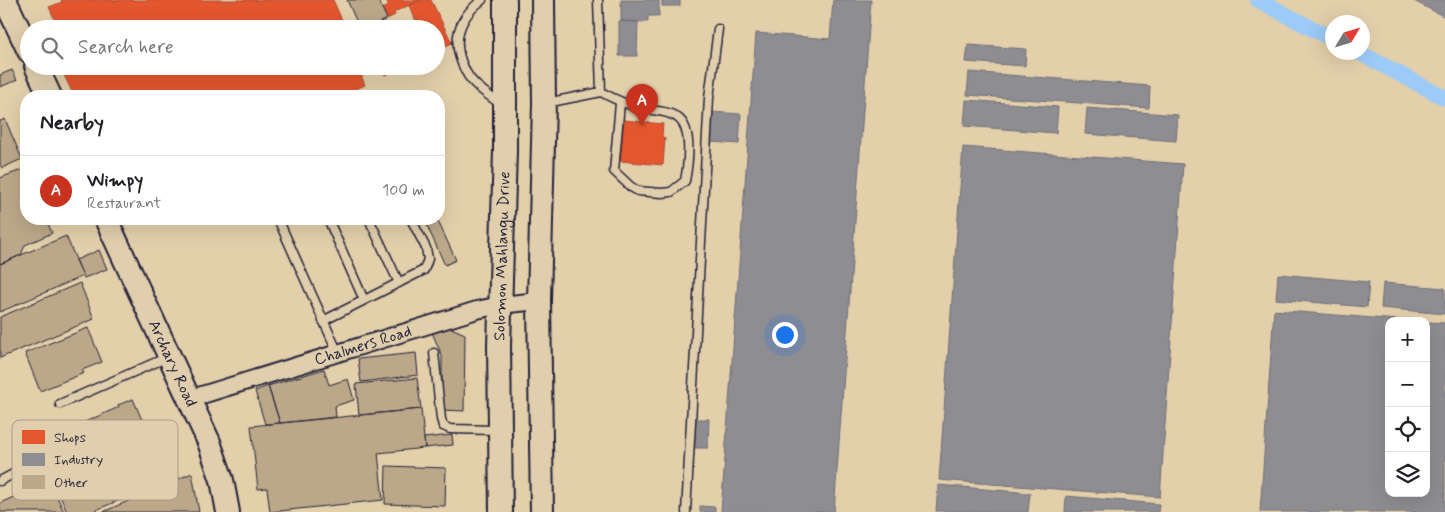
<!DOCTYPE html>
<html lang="en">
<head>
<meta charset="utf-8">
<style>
  :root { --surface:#fff; --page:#f6f6f6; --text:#202124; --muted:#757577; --line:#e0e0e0; --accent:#c8321e }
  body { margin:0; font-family:Mynerve,sans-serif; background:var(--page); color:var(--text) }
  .controls { position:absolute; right:15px; bottom:15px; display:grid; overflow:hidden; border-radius:10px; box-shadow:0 5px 20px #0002 }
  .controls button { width:45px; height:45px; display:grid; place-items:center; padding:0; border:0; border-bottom:1px solid var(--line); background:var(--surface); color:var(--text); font:25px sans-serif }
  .compass { position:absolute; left:1325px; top:15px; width:45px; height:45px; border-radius:50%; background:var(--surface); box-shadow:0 5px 20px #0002; rotate:52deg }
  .you { position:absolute; left:784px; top:334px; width:18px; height:18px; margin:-12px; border:4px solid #fff; border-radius:50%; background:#1a73e8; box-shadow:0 0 0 8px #1a73e833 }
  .badge { display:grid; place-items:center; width:32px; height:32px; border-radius:50%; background:var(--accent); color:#fff; font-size:16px; font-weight:700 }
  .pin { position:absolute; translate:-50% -41px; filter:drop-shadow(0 1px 2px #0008) }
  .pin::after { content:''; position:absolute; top:26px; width:18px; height:15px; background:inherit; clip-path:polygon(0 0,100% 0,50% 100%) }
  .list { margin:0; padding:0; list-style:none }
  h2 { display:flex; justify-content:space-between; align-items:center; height:65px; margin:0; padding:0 20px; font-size:21px }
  h2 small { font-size:16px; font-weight:400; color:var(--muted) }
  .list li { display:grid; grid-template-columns:32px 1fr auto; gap:15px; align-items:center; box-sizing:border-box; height:70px; padding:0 20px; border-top:1px solid var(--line) }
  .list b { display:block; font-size:19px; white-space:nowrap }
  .list p { margin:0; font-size:16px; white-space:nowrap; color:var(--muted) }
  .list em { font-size:16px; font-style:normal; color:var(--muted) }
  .icon { flex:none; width:28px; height:28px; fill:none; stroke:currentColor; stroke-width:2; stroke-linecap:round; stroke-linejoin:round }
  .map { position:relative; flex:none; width:1445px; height:512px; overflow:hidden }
  .search { position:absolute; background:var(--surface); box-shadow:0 5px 20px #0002; left:20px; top:20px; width:425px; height:55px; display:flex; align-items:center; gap:12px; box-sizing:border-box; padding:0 18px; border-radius:28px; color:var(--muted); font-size:19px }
  .panel { position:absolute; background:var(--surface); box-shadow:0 5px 20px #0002; left:20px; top:90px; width:425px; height:135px; border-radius:20px }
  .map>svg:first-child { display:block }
  .shops { fill:#e4572e; stroke:#aa4732 }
  .industry { fill:#8d8d92; stroke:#6d6d78 }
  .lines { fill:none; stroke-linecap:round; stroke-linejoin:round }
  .canal { stroke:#9ccbf7; stroke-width:16 }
  .building { fill:#bca889; stroke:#22223b }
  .lane-casing { stroke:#22223b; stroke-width:11 }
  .street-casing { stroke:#22223b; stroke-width:20 }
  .secondary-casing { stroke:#22223b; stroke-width:26 }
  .lane { stroke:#e0ceac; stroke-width:8 }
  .street { stroke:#e0ceac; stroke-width:16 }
  .secondary { stroke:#e0ceac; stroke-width:22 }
  .labels { text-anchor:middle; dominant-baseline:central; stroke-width:5; stroke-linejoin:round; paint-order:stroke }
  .street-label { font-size:16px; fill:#22223b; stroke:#e0ceac }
  .key { fill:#e0ceac; stroke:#a79a8a; stroke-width:1 }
  .key-label { font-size:14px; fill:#22223b }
</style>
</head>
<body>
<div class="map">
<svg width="1445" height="512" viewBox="0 0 1445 512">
  <rect width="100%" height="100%" fill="#e3cfaa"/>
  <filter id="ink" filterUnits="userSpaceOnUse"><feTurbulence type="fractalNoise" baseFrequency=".02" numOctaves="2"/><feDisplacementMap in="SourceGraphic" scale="10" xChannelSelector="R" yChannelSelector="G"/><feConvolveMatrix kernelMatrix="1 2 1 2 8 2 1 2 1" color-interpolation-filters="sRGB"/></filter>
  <g filter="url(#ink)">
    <path class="shops" d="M61 0H333L346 29H59L49 7 62 2Z
      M386 0H421L394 12 395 15 387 19 382 9 389 6Z
      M421 0H431L452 43 436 51V29H420L409 6Z
      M77 66H360L364 74 361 75 365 85 341 96H74L64 75 78 69Z
      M381 66H404L385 75Z
      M624 120 663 124 662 137 665 138 663 165 620 161Z"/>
    <path class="industry" d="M621 0H659V16H648V22L621 21Z
      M662 0H680V6H662Z
      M833 0H871L834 512H721L756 33 830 39Z
      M1412 0H1445V17Z
      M619 21 638 22 637 56H619Z
      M968 45 1026 49 1025 66 966 62Z
      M969 72 1150 86 1149 108 967 95Z
      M966 100 1058 107 1056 133 964 126Z
      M1087 108 1178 115 1176 141 1085 134Z
      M711 112 741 114 739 144 710 142Z
      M963 147 1183 164 1160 497 939 480Z
      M1278 274 1369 282 1367 307 1276 299Z
      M1383 283 1445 288V314L1381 308Z
      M1274 310 1410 321H1389V493H1426V322L1445 323V512H1260Z
      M694 419H709L708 448H693Z
      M938 485 1030 493 1028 512 936 511Z
      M1066 496 1159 504 1158 512H1065Z
      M700 506 715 507V512H700Z"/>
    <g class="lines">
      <path class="canal" d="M1258 0 1332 39
        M1358 52 1445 98"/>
    </g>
    <path class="building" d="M347 0H378L387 19 365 29H360Z
      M12 70 17 80 0 87V75Z
      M5 119 22 159 2 168 0 165V121Z
      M24 169 26 173V219H46L52 233 25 245 21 255 0 264V178Z
      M424 219H437L456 260 445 265Z
      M66 236 83 276 0 312V264Z
      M99 250 107 269 84 278 76 260Z
      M80 283 94 319 0 358V317Z
      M449 327 465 334 464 411 442 410V356L431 330Z
      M88 328 102 362 82 370 84 373 40 391 25 353Z
      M416 353 418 375 361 382 358 359Z
      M324 369 329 385 348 379 354 400 335 406 336 417 280 423 268 386Z
      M417 378 421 409 359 415 356 384Z
      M268 386 280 423 265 424 255 391Z
      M133 399 168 480 91 512H67L37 443 119 407 118 405Z
      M421 409 425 448 378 453 383 500 270 512 267 488 258 489 251 426Z
      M452 435 453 445 425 448 424 438Z
      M386 466 446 468 445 506 385 504Z
      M192 473 199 512H103Z
      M50 481 64 512H0V503Z"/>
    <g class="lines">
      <g class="lane-casing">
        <path id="lane" d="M482 0C456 20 451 44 466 72 473 86 489 95 500 104
          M601 92C614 99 626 105 641 108 652 111 668 110 678 118 693 129 688 165 685 181L671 192 662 193 638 191 631 187 614 171 620 103
          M546 103 601 92 598 0
          M278 219 338 353
          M328 219 364 300
          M369 219 399 283
          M323 321 424 270 428 259 426 248 411 219
          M434 353 441 419 443 426 450 429 497 430
          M60 404 168 357
          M0 481 26 467
          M686 512 709 98 718 29"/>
      </g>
      <g class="street-casing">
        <g id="street">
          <path id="s1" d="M189 399 477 310 500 305 539 301"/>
        </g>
      </g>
      <g class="secondary-casing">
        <g id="secondary">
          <path d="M5 0 29 51"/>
          <path d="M36 66 50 96"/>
          <path id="s2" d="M106 219 209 442 222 480 228 512"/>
          <path id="s3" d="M501 512 499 346 505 151V0"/>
          <path d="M542 512 539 301 544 103 543 0"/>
        </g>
      </g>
      <use href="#lane" class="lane"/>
      <use href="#street" class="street"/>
      <use href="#secondary" class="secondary"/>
    </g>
  </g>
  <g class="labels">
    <g class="street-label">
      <text stroke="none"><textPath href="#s3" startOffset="256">Solomon Mahlangu Drive</textPath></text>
      <text stroke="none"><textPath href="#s1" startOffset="182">Chalmers Road</textPath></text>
      <text stroke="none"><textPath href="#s2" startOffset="159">Archary Road</textPath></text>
    </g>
  </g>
  <rect x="12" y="420" width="166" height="80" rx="8" class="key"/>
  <rect x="22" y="430" width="23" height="14" fill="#e4572e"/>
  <rect x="22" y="453" width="23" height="13" fill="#8d8d92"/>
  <rect x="22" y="475" width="23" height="14" fill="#bca889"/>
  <g class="key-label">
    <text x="54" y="442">Shops</text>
    <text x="54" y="464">Industry</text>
    <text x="54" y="487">Other</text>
  </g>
</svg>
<div class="controls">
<button>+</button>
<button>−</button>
<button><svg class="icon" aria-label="locate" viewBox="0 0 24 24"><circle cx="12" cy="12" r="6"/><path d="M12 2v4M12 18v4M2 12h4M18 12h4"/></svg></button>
<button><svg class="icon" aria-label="layers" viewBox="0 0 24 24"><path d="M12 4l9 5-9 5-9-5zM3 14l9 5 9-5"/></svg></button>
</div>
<svg class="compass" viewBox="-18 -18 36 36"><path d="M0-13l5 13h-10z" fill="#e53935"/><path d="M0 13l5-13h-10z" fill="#757577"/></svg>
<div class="you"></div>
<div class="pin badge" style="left:642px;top:125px">A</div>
<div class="search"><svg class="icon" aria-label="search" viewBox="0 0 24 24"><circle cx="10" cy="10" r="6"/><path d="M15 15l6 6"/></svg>Search here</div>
<section class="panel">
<h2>Nearby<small></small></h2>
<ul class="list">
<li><span class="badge">A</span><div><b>Wimpy</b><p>Restaurant</p></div><em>100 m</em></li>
</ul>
</section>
</div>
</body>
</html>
